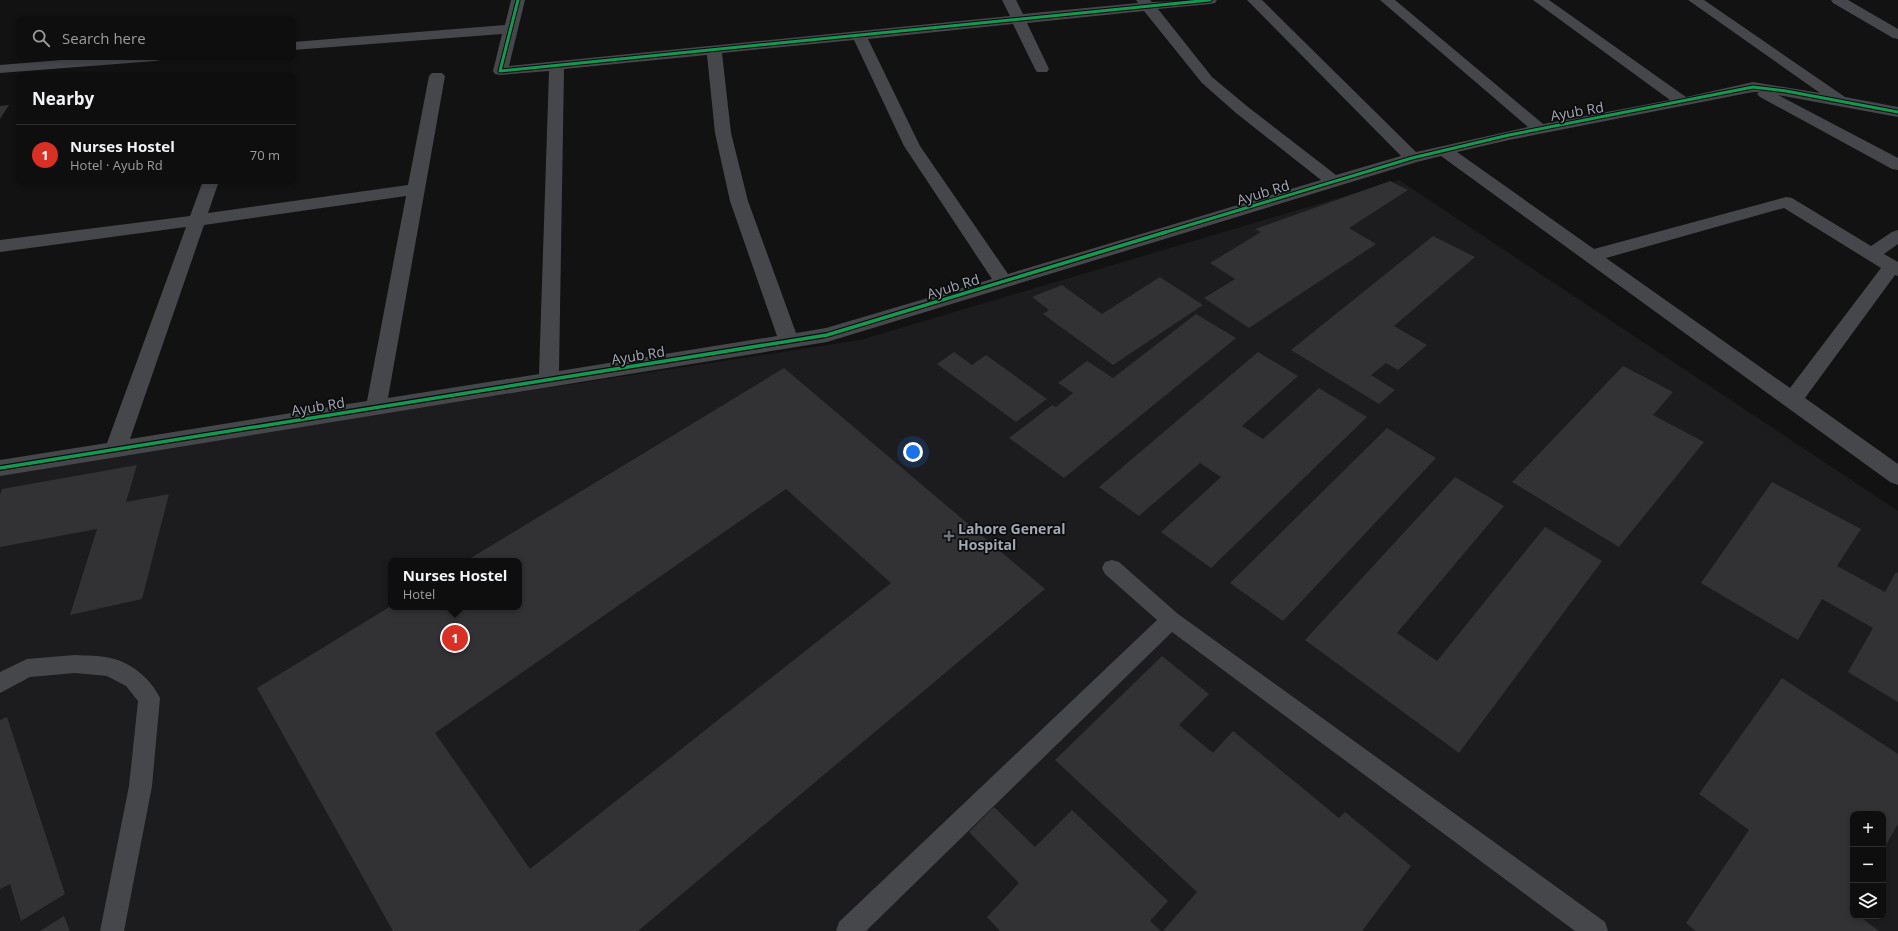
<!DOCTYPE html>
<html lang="en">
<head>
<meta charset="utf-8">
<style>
  :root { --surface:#0e0e0e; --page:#171717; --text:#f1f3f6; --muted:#9b9c9e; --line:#2e2e2e; --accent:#d93025 }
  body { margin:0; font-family:"Open Sans",sans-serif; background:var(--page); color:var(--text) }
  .controls { position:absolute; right:12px; bottom:12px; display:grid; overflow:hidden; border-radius:8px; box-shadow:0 2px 6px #0003 }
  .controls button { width:36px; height:36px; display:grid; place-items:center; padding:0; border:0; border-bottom:1px solid var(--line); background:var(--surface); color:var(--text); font:20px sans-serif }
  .you { position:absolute; left:913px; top:452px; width:14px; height:14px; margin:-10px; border:3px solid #fff; border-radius:50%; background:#1a73e8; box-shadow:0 0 0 6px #1a73e833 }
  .badge { display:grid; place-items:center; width:26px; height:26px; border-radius:50%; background:var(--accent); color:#fff; font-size:13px; font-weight:700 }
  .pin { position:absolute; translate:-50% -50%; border:2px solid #fff; box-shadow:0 1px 4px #0006 }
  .popup { position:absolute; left:388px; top:558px; width:134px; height:52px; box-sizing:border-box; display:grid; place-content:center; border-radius:8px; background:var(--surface); filter:drop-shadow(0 1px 3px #0005); font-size:13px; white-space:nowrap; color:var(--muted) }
  .popup b { font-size:15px; color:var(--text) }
  .popup::after { content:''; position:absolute; left:50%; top:100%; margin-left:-8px; border:8px solid transparent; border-top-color:var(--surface) }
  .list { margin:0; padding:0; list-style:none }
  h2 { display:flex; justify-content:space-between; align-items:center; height:52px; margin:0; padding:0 16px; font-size:17px }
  h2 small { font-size:13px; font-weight:400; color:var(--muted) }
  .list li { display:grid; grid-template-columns:26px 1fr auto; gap:12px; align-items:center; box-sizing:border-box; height:60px; padding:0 16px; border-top:1px solid var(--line) }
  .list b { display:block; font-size:15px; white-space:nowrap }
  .list p { margin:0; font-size:13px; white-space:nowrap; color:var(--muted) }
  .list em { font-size:13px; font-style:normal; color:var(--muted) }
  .icon { flex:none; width:22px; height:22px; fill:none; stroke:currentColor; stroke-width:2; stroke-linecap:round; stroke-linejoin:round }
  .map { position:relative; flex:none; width:1898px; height:931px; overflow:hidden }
  .search { position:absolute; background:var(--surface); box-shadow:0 2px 6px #0003; left:16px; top:16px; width:280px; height:44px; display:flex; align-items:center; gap:10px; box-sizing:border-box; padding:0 14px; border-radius:8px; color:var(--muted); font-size:15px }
  .panel { position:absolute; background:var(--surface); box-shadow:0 2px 6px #0003; left:16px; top:72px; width:280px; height:112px; border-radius:8px }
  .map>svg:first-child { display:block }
  .built { fill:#1c1c1e; fill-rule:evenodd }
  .building { fill:#323235; fill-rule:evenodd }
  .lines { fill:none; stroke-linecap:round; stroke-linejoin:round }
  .lane { fill:#46474b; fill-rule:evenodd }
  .street { fill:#46474b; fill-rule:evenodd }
  .cycleway-far1-casing { stroke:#0c0c0e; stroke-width:5 }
  .cycleway-casing { stroke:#0c0c0e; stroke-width:6 }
  .cycleway-far1 { stroke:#139951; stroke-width:3 }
  .cycleway { stroke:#139951; stroke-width:3.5 }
  .poi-dot { fill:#70747b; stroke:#0c0c0e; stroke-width:1.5 }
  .labels { text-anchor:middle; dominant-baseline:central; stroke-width:3.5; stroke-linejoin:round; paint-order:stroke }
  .street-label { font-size:14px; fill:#a3a8b3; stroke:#0c0c0e }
  .poi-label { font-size:14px; font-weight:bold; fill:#a3a8b3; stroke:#0c0c0e; text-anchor:start }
</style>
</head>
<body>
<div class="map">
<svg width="1898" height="931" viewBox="0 0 1898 931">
  <rect width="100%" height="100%" fill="#121212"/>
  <path class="built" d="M1399 180 1898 511V931H0V472L860 340ZM391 561H519V607H391ZM1853 814H1883V916H1853Z"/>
  <path class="building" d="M9 105 0 119V106Z
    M1390 181 1408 190 1349 228 1376 244 1249 328 1204 298 1235 279 1210 263 1261 232 1255 229Z
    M1433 236 1475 257 1394 326 1427 345 1398 370 1386 363 1371 375 1395 390 1379 404 1291 350Z
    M1160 277 1203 305 1113 365 1043 314 1049 310 1032 297 1062 285 1102 314Z
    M1196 314 1236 338 1064 478 1009 438 1052 405 1056 407 1073 393 1058 383 1087 361 1113 378Z
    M954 352 972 365 986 355 1047 399 1016 422 937 364Z
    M1258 352 1298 376 1242 426 1263 439 1319 388 1367 417 1211 568 1161 532 1221 477 1200 463 1139 516 1099 487Z
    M1623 366 1673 392 1653 415 1704 442 1619 547 1512 482Z
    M784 368 1045 589 638 931H393L257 688 391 606 519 607V561H466ZM786 489 891 583 530 869 435 733Z
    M1387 428 1436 458 1283 621 1230 583Z
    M137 465 126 502 169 494 142 599 70 615 97 529 0 547V495L2 489Z
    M1455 477 1504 506 1397 633 1437 661 1545 527 1602 561 1459 753 1305 640Z
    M1772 482 1861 529 1837 566 1885 592 1896 572 1898 573V702L1848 672 1873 628 1822 599 1798 640 1701 583Z
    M1162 656 1209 694 1179 725 1213 753 1233 731 1339 818 1345 812 1411 866 1362 931H1163L1197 892 1055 760Z
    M1782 678 1898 754V824L1883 850V814H1853V901L1849 908 1853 912V916H1859L1879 931H1696L1686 923 1749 830 1699 794Z
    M7 717 65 894 21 921 10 884 0 889V720Z
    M994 807 1035 847 1072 810 1168 901 1150 921 1161 931H1000L987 917 1019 883 969 832Z
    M64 916 70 931H40Z"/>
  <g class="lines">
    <path class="lane" d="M1112 560 1119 562 1178 614 1605 922 1608 931H1575L1172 632 866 931H836L839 922 1157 620 1105 574 1102 568 1105 562Z
      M75 655C86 656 99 655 110 658 131 662 151 679 160 698L152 786 124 931H100L129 786 138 701 126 686 107 676 75 673 30 677 0 693V672L27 659Z"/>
    <path class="street" d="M511 0H525L509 66 1010 16 1002 0H1016L1023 14 1138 3 1136 0H1150L1152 2 1217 0 1215 3 1210 4 1158 9 1212 77 1248 107 1336 175 1401 156 1247 0H1262L1416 152 1528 127 1380 0H1395L1543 124 1670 100 1533 0H1549L1686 97 1753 82 1820 93 1688 0H1704L1845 97 1898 107V117L1778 95 1898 158V170L1892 169 1760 97 1757 94 1759 92H1753L1509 140 1457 152 1594 249 1786 197 1792 198 1871 246 1892 232 1898 230V244L1884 254 1898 262V276L1895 275 1805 398 1898 464V485L1890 482 1441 156 1417 162 827 342 0 476V460L107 443 186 227 0 252V240L190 216 203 181H219L208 213 408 185 429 76 432 73H442L445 76 388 398 539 374 549 71 500 75 495 74 493 71 502 34 293 50V42L505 25ZM1144 11 1202 83 1236 113 1321 180 1008 274 920 146 868 39 1013 24 1035 69 1037 72H1047L1049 69 1027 23ZM854 40 904 146 992 279 826 328 796 333 748 201 731 133 722 53ZM707 55 715 133 730 201 777 336 559 371 564 69ZM406 196 367 401 130 439 204 225ZM1784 208 1881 268 1790 388 1606 258Z
      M1831 0H1848L1898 29V39L1893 38 1833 3Z
      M98 57H162L160 60 155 61 0 73V65Z"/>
    <g class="cycleway-far1-casing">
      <path id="cycleway-far1" d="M518 0 500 71 1210 0
        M1163 233 1412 158 1509 135 1753 87 1786 91 1898 112"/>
    </g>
    <g class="cycleway-casing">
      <path id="cycleway" d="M0 468 827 335 1166 232"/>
    </g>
    <use href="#cycleway-far1" class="cycleway-far1"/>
    <use href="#cycleway" class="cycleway"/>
  </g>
  <path class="poi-dot" d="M947 530h4v4h4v4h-4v4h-4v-4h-4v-4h4z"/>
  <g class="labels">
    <g class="street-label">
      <text transform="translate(1577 111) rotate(-10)">Ayub Rd</text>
      <text transform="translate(1263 192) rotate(-17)">Ayub Rd</text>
      <text transform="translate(953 286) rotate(-17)">Ayub Rd</text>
      <text transform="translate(638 355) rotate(-9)">Ayub Rd</text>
      <text transform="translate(318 406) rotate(-9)">Ayub Rd</text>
    </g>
    <g class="poi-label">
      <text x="958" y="528">Lahore General<tspan x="958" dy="16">Hospital</tspan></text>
    </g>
  </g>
</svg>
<div class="controls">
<button>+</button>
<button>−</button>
<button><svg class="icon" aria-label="layers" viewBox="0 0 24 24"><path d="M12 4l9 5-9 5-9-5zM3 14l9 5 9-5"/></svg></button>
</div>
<div class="you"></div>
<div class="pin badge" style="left:455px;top:638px">1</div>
<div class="popup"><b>Nurses Hostel</b>Hotel</div>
<div class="search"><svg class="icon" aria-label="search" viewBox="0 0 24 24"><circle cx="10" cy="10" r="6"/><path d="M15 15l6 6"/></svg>Search here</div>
<section class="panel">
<h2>Nearby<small></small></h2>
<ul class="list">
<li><span class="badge">1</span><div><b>Nurses Hostel</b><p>Hotel · Ayub Rd</p></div><em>70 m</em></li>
</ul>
</section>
</div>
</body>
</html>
